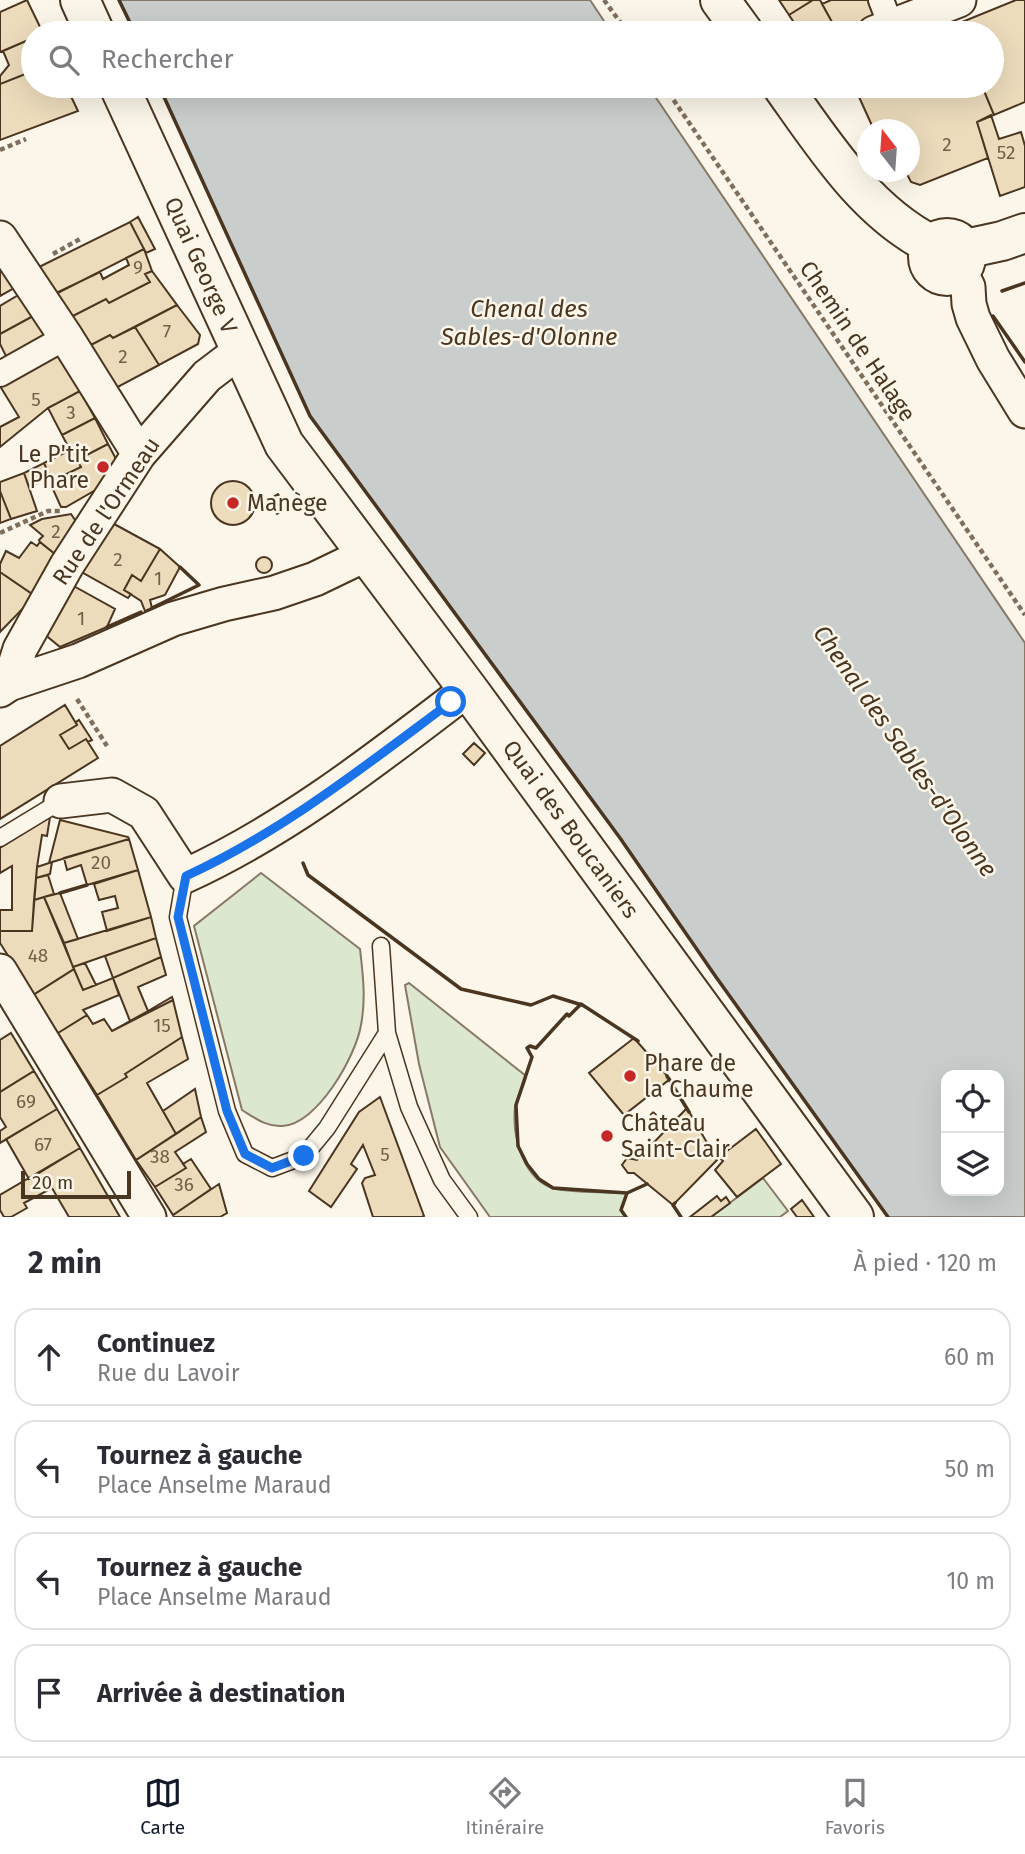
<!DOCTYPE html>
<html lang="fr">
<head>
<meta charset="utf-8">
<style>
  :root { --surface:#fff; --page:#f7f7f7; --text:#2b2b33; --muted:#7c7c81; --line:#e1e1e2; --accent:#111827 }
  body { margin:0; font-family:"Fira Sans",sans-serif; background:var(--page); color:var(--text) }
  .controls { position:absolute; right:21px; bottom:21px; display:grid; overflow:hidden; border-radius:14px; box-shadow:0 7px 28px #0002 }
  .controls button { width:63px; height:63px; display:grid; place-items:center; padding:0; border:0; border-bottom:2px solid var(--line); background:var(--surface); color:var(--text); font:35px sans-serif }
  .compass { position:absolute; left:857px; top:119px; width:63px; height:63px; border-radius:50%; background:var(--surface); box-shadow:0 7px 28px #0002; rotate:343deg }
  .scale { position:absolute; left:21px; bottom:18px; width:110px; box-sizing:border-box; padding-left:7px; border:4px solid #4a3520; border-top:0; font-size:19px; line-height:24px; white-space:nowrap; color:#4a3520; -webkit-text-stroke:5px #fbf6e9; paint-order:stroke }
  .stop { position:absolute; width:21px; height:21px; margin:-16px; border:5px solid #1a73e8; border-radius:50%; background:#fff }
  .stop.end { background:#1a73e8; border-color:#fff; box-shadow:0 2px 7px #0008 }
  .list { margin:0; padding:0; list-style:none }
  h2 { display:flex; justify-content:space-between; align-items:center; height:91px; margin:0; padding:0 28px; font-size:30px }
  h2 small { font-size:23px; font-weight:400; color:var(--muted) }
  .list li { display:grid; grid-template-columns:46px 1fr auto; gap:21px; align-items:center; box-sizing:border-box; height:98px; margin:0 14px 14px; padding:0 14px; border:2px solid var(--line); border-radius:21px }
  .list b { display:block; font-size:26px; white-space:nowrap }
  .list p { margin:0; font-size:23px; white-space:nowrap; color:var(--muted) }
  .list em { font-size:23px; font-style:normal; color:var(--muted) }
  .icon { flex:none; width:38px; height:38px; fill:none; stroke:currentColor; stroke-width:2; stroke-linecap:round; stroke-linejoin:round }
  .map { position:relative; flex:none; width:1025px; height:1217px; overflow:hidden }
  .search { position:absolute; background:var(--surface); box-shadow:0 7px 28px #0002; left:21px; right:21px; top:21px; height:77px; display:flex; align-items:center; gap:18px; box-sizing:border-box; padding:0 24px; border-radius:38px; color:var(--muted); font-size:26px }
  .sheet { height:539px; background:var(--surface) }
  nav { display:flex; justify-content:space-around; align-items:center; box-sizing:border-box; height:98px; border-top:2px solid var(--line); background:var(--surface); font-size:19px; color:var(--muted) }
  nav a { display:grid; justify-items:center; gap:4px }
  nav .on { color:var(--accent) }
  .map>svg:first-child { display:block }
  .green { fill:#dce7d0; stroke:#887966; stroke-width:2 }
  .water { fill:#c9cecd; stroke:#887966; stroke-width:2; fill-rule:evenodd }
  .building { fill:#ecdcbc; stroke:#4a3520; stroke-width:2 }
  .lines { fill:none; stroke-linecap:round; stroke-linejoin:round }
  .service-casing { stroke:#4a3520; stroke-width:19 }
  .pedestrian-casing { stroke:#4a3520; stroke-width:28 }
  .minor-casing { stroke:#4a3520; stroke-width:37 }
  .tertiary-casing { stroke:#4a3520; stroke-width:42 }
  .path { stroke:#7f6f5c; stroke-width:4.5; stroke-dasharray:5 3.5; stroke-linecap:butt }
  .service { stroke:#fbf6e9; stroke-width:16 }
  .pedestrian { stroke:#fbf6e9; stroke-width:24 }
  .minor { stroke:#fbf6e9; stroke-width:33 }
  .tertiary { stroke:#fbf6e9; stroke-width:38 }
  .wall { stroke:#4a3520; stroke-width:3.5 }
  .route { stroke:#1a73e8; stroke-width:9 }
  .poi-dot { fill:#c62828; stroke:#fbf6e9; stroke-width:2.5 }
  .labels { text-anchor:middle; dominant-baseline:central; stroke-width:5; stroke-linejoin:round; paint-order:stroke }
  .number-label { font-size:19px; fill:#725f47 }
  .street-label { font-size:23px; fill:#4a3520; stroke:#fbf6e9 }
  .poi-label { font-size:23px; fill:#4a3520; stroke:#fbf6e9; text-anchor:start }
  .water-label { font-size:24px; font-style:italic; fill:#4a3520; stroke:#fbf6e9 }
</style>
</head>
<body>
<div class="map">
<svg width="1025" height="1217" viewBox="0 0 1025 1217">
  <rect width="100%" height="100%" fill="#fbf6e9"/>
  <path class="green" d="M261 873 360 949C363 975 366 999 361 1025 356 1056 317 1125 282 1126 266 1127 255 1118 242 1110L194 926Z
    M409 983 526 1076C524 1087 517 1097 515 1107 512 1136 523 1181 556 1189 578 1193 604 1192 627 1193L621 1209 626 1217H490L440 1147 419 1064 405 985Z
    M763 1178 788 1211 780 1217H711Z"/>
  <path class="water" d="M119 0H590L612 33H135Z
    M159 86H648L1025 643V1217H888L716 977 620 838 310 416ZM946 1075H999V1191H946Z"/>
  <path class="building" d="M27 0 43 33H33V38L0 52V12Z
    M779 0H813L789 15Z
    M813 0H820L838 33H801L789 15Z
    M831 0H874L882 19 848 33H838L822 4Z
    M1016 0H1025V102L994 115 982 86H992V33H961L957 24Z
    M958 26 961 33H940Z
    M33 38V71L0 84V76L9 65 3 51Z
    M33 71V86H66L78 111 0 140V84Z
    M854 86H982L994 115 977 122 988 158 920 185 911 182 906 172H909V130H874Z
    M991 115 999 139 1021 132 1025 146V187L1000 196 977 122Z
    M138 217 155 249 146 253 130 222Z
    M130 222 144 249 54 295 37 268Z
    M144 249 152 271 145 274 150 282 109 303 106 299 67 319 52 295 100 272 103 279 129 265 126 258Z
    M0 268 16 287 0 296Z
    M152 271 177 305 113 338 110 335 87 347 67 319 106 299 109 303 150 282 145 274Z
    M20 294 35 315 0 334V306Z
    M177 305 200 335 198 344 159 365 135 327Z
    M35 315 49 337 7 358 0 344V334Z
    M135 327 159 365 114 389 87 347 110 335 113 338Z
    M57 348 80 391 48 408 0 447V427L19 417 0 386Z
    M80 391 95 418 62 435 48 408Z
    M95 418 108 444 77 460 81 467 52 481 44 463 70 450 62 435Z
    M108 444 115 457V462L95 494 94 491 66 507H61L48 478 29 487 24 473 44 463 52 481 81 467 77 460Z
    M24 473 37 511 11 519 0 491V482Z
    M211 503a22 22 0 1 1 44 0a22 22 0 1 1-44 0Z
    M0 491 11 519 0 523Z
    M278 494 287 508 277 514 268 500Z
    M71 514 79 526 55 554 40 542 39 540 43 536 30 525 42 519Z
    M105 519 160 549 141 581 132 575 124 590 131 594 128 598 78 570Z
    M31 542 37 546 40 542 55 554 35 596 0 572V564L6 551 19 558Z
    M160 549 180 567 165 595 150 600 152 608 145 611 141 601 124 590 132 575 141 581Z
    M256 565a8 8 0 1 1 16 0a8 8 0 1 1-16 0Z
    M0 572 35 596 0 632Z
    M70 584 115 609 107 627 60 647 43 633Z
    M65 705 77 725 60 735 69 749 86 739 98 758 0 819V746Z
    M79 720 92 740 88 742 86 739 69 749 60 735 77 725 76 722Z
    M474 743 485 753 474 765 463 754Z
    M50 817 47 836 42 835 37 867 32 931H0V910H12V866L0 873V848Z
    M60 820 128 837 129 839 49 863Z
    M129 839 138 870 87 885 81 865 67 870 64 858Z
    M52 862 50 874 36 878 37 867Z
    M138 870 151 917 107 931 102 912 118 908 115 896 99 900 94 884Z
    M48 875 54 894 34 900 36 878Z
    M60 893 78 939 64 943 44 897Z
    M44 897 74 969 33 995 0 943V931H32L34 900Z
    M151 917 156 938 73 967 64 943Z
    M156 938 161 957 113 978 105 956Z
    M161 957 166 975 138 987 148 1011 130 1021 113 978Z
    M85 963 96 985 83 990 73 967Z
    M74 969 83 990 113 978 119 995 83 1010 87 1015 58 1033 33 995Z
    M172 997 173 1000 112 1031 148 1011Z
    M173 1000 182 1037 125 1074 127 1077 97 1095 58 1033 87 1015 93 1024 104 1019 112 1031Z
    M11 1033 34 1071 0 1092V1040Z
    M182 1037 188 1059 147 1083 176 1134 136 1160 97 1095 127 1077 125 1074Z
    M634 1038 670 1079 624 1115 589 1073Z
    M34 1071 57 1109 0 1143V1131L6 1127 0 1117V1092Z
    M195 1089 201 1117 176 1134 163 1111Z
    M380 1097 424 1216 422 1217H373L362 1183 365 1178 375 1175 363 1145 351 1164 357 1169 331 1207 309 1191 359 1112Z
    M687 1108 717 1160 673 1205 634 1173H628L622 1165 627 1158 637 1160Z
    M57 1109 80 1148 29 1179 6 1139Z
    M201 1117 206 1132 175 1152 186 1168 155 1187 136 1160Z
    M756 1129 781 1164 737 1197 715 1170 723 1161 719 1157Z
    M80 1148 120 1217H69L52 1188 24 1203 27 1208 11 1217H4L0 1210V1195Z
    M191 1159 211 1189 173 1215 155 1187 186 1168 183 1164Z
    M219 1184 227 1213 220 1217H174L173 1215Z
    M717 1196 721 1201 726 1197 730 1203 711 1217H690Z
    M802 1200 814 1217H797L791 1209Z"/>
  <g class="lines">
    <g class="service-casing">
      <path id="service" d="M0 838 61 801
        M185 876 178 917 227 1111 245 1154 272 1168 304 1156 327 1128 387 1033 381 946
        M387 1033 409 1107 442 1180 469 1217"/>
    </g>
    <g class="pedestrian-casing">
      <path id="pedestrian" d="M881 0 891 26
        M0 374 66 337"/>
    </g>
    <g class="minor-casing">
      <path id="minor" d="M874 33 959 0
        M0 238 66 337 139 454
        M960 272 968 287 969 304 973 318 993 359 1025 411
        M9 684 20 649 67 565 139 454 207 376 240 351
        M0 690 9 684 78 661 173 619 224 604 274 593 315 579 367 554
        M61 801 112 795 144 813 185 876C288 829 379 757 468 689
        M0 971 149 1217"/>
    </g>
    <g class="tertiary-casing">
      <path id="tertiary" d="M80 0 95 33
        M720 0 744 33
        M119 86 284 444 468 689 854 1217
        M782 86C824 145 866 212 932 245
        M928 257a19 19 0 1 1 38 0a19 19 0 1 1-38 0Z
        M965 249 1002 241 1025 233"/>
    </g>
    <path class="path" d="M604 0 628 33
      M664 86 1025 615
      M0 150 26 139
      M53 254 80 239
      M0 533 48 511H61
      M77 699 107 746"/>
    <use href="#service" class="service"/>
    <use href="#pedestrian" class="pedestrian"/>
    <use href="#minor" class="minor"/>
    <use href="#tertiary" class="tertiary"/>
    <path class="wall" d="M119 0 135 33
      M159 86 310 416 620 838 716 977 888 1217
      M1002 291 1025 283
      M993 316 1025 362
      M152 608 199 585 180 567
      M107 627 141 612
      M303 863 308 875 461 989 531 1005 553 996 582 1005
      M60 893 87 885
      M667 1076 689 1112
      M627 1193 647 1184
      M675 1203 673 1205 681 1217
      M626 1217 621 1210 627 1193 553 1188 539 1179 527 1164 518 1146 516 1105 532 1057 527 1048 530 1046 536 1048 567 1014 569 1016 581 1004 638 1041"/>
  </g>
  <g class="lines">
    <path class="route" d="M304 1156 272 1168 245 1154 227 1111 178 917 186 876C282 832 366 765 451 702"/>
  </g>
  <g class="poi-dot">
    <circle cx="103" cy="467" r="7"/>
    <circle cx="233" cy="503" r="7"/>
    <circle cx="630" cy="1076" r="7"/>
    <circle cx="607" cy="1136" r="7"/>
  </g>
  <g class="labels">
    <g class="number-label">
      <text x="947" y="144">2</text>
      <text x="1006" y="152">52</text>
      <text x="138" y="267">9</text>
      <text x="167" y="331">7</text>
      <text x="123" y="356">2</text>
      <text x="36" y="399">5</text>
      <text x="71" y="412">3</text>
      <text x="56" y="531">2</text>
      <text x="118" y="559">2</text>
      <text x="158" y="578">1</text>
      <text x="81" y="618">1</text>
      <text x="101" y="862">20</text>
      <text x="38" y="955">48</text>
      <text x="162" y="1025">15</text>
      <text x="26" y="1101">69</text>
      <text x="43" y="1144">67</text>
      <text x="385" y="1154">5</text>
      <text x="160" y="1156">38</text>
      <text x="184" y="1184">36</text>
    </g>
    <g class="street-label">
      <text transform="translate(201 265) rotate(66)">Quai George V</text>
      <text transform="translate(858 341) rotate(56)">Chemin de Halage</text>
      <text transform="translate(106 511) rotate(-56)">Rue de l'Ormeau</text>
      <text transform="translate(571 829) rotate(54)">Quai des Boucaniers</text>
    </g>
    <g class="poi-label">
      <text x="89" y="454" text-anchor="end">Le P'tit<tspan x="89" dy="26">Phare</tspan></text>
      <text x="247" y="503">Manège</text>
      <text x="644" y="1063">Phare de<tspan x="644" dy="26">la Chaume</tspan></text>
      <text x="621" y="1123">Château<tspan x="621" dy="26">Saint-Clair</tspan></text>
    </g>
    <g class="water-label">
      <text x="529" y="309">Chenal des<tspan x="529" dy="28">Sables-d'Olonne</tspan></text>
      <text transform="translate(905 751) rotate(55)">Chenal des Sables-d'Olonne</text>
    </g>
  </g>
</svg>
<div class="controls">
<button><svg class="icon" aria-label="locate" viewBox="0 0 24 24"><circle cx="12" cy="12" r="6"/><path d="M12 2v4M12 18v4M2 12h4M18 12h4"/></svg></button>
<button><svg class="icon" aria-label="layers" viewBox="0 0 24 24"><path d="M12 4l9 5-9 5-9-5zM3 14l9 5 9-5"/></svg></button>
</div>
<svg class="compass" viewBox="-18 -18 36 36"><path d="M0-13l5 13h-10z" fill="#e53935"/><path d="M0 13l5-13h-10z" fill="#7c7c81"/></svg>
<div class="scale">20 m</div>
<div class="stop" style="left:451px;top:702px"></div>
<div class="stop end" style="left:304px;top:1156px"></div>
<div class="search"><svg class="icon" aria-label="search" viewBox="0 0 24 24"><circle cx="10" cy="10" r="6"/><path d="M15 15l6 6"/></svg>Rechercher</div>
</div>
<section class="sheet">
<h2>2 min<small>À pied · 120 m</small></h2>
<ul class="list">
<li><svg class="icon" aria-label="ahead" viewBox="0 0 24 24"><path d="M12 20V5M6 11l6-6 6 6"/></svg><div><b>Continuez</b><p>Rue du Lavoir</p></div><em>60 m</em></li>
<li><svg class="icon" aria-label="left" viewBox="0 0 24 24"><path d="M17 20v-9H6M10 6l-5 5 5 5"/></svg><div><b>Tournez à gauche</b><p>Place Anselme Maraud</p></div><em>50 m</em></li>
<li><svg class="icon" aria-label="left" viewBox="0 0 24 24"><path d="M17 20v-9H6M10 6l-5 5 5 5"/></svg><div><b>Tournez à gauche</b><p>Place Anselme Maraud</p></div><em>10 m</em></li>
<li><svg class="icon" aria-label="arrive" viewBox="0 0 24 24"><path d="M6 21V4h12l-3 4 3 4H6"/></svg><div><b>Arrivée à destination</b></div></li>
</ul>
</section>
<nav>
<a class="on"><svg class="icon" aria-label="map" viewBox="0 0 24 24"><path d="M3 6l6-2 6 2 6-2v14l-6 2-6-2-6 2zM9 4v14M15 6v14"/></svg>Carte</a>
<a><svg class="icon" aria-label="directions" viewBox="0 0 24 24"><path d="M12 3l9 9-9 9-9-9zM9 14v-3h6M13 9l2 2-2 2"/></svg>Itinéraire</a>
<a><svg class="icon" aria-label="saved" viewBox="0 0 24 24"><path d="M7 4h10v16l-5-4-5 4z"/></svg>Favoris</a>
</nav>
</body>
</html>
